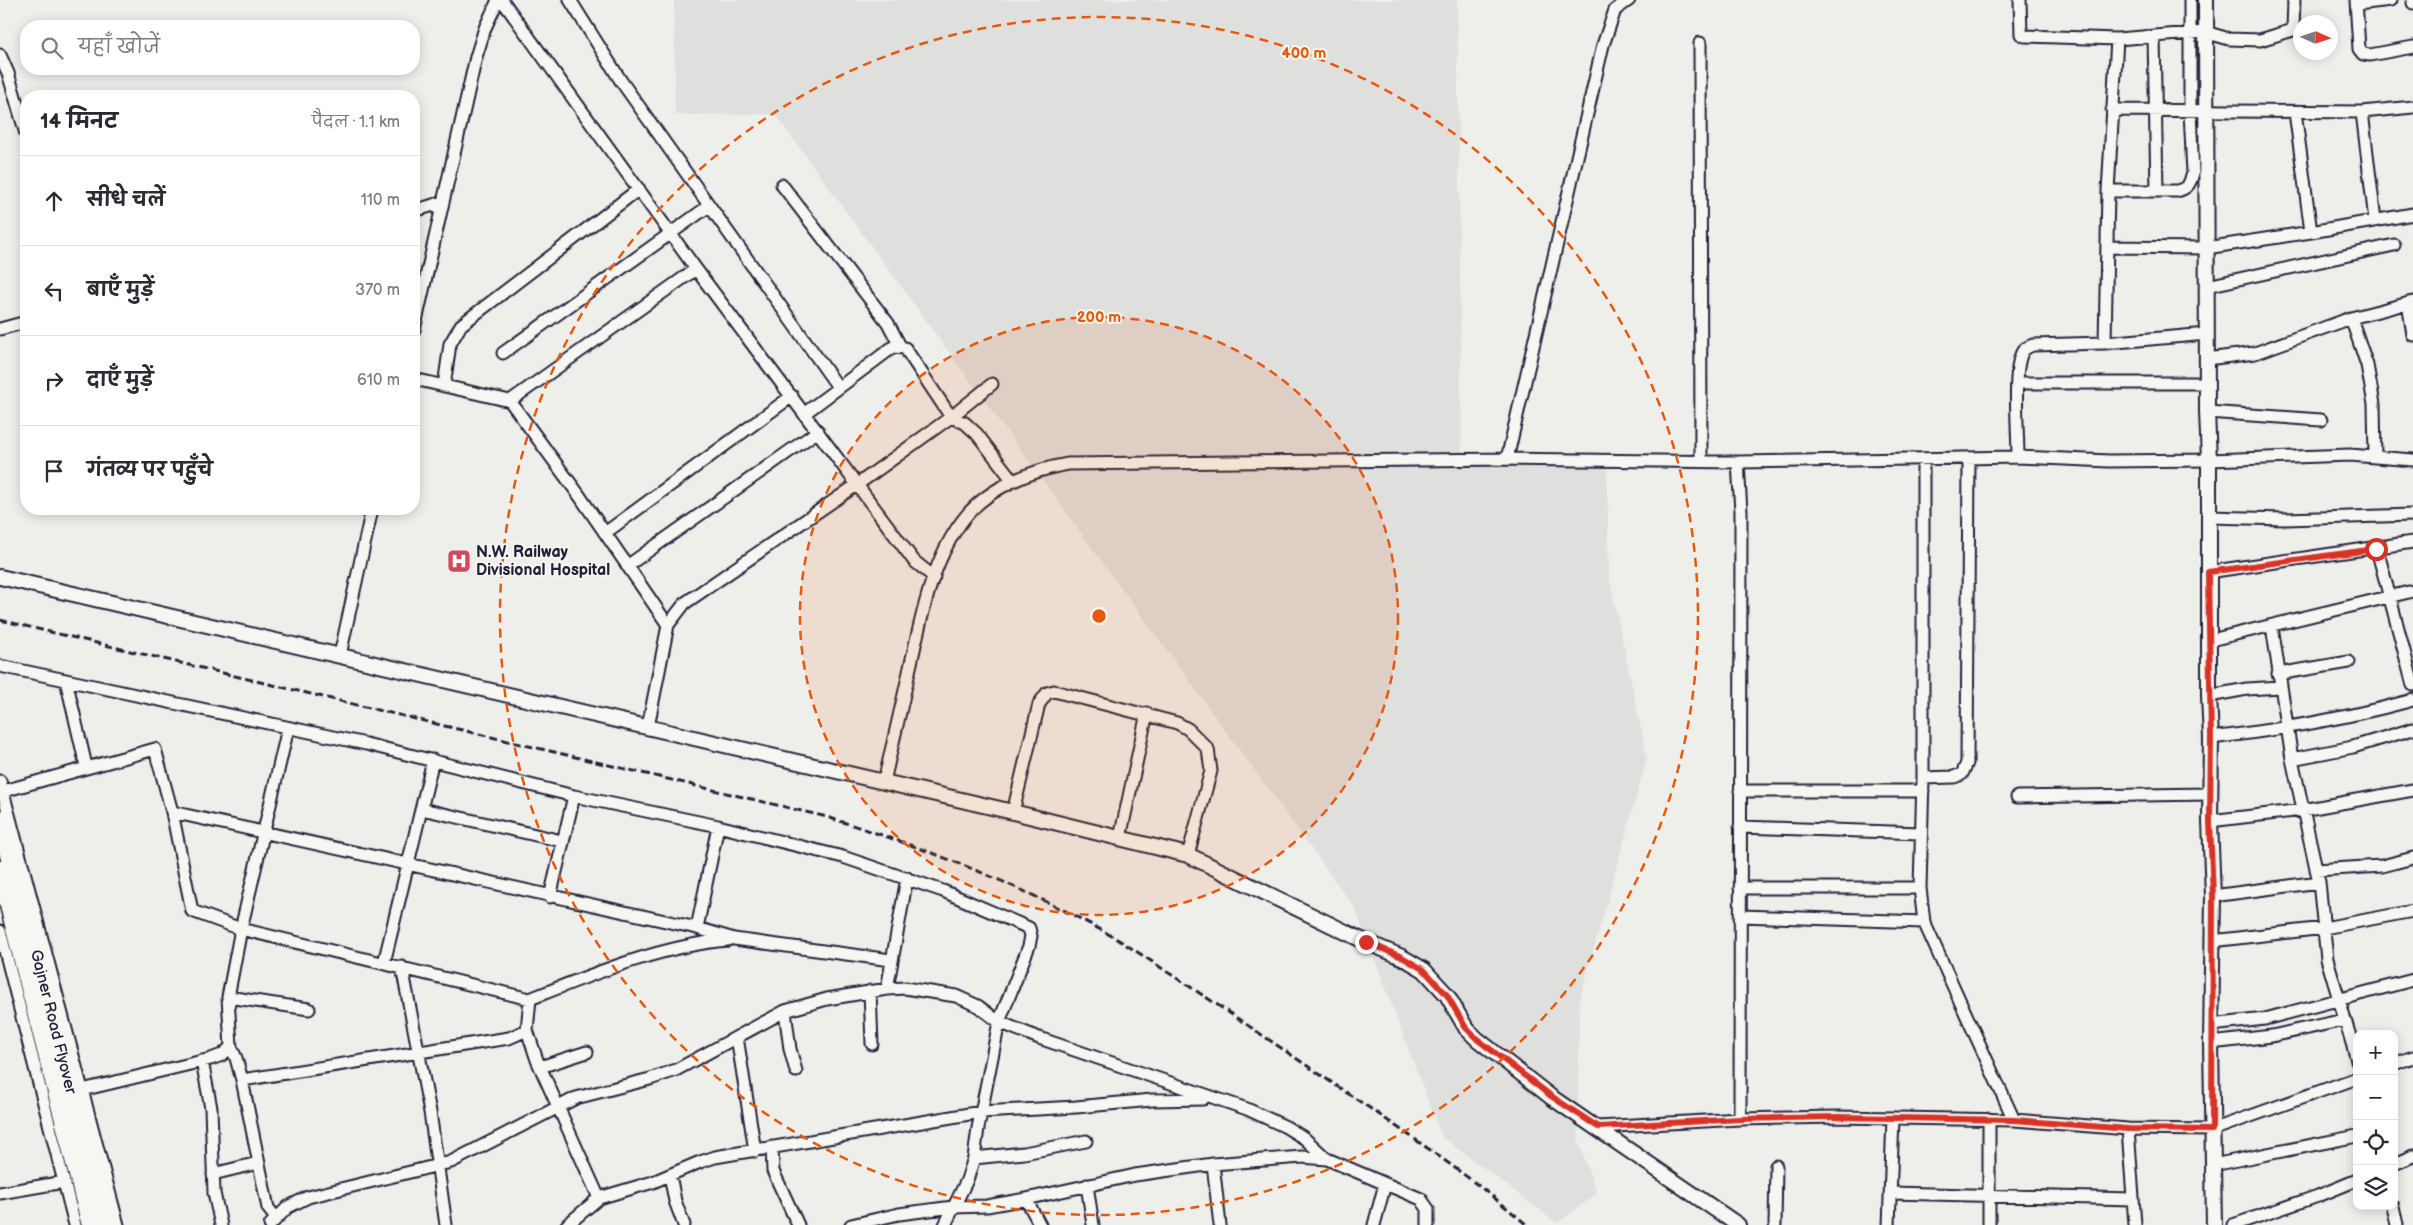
<!DOCTYPE html>
<html lang="hi">
<head>
<meta charset="utf-8">
<style>
  :root { --surface:#fff; --page:#f2f2f3; --text:#2b2b33; --muted:#7c7c81; --line:#e1e1e2 }
  body { margin:0; font-family:"Balsamiq Sans","Playpen Sans Deva",sans-serif; background:var(--page); color:var(--text) }
  .controls { position:absolute; right:15px; bottom:15px; display:grid; overflow:hidden; border-radius:10px; box-shadow:0 2px 12px #0003 }
  .controls button { width:45px; height:45px; display:grid; place-items:center; padding:0; border:0; border-bottom:1px solid var(--line); background:var(--surface); color:var(--text); font:25px sans-serif }
  .compass { position:absolute; left:2293px; top:15px; width:45px; height:45px; border-radius:50%; background:var(--surface); box-shadow:0 2px 12px #0003; rotate:93deg }
  .stop { position:absolute; width:15px; height:15px; margin:-11px; border:4px solid #d93025; border-radius:50%; background:#fff }
  .stop.end { background:#d93025; border-color:#fff; box-shadow:0 1px 5px #0008 }
  .list { margin:0; padding:0; list-style:none }
  h2 { display:flex; justify-content:space-between; align-items:center; height:65px; margin:0; padding:0 20px; font-size:21px }
  h2 small { font-size:16px; font-weight:400; color:var(--muted) }
  .list li { display:grid; grid-template-columns:32px 1fr auto; gap:15px; align-items:center; box-sizing:border-box; height:90px; padding:0 20px; border-top:1px solid var(--line) }
  .list b { display:block; font-size:19px; white-space:nowrap }
  .list em { font-size:16px; font-style:normal; color:var(--muted) }
  .icon { flex:none; width:28px; height:28px; fill:none; stroke:currentColor; stroke-width:2; stroke-linecap:round; stroke-linejoin:round }
  .map { position:relative; flex:none; width:2413px; height:1225px; overflow:hidden }
  .search { position:absolute; background:var(--surface); box-shadow:0 2px 12px #0003; left:20px; top:20px; width:400px; height:55px; display:flex; align-items:center; gap:12px; box-sizing:border-box; padding:0 18px; border-radius:20px; color:var(--muted); font-size:19px }
  .panel { position:absolute; background:var(--surface); box-shadow:0 2px 12px #0003; left:20px; top:90px; width:400px; height:425px; border-radius:20px }
  .map>svg:first-child { display:block }
  .built { fill:#dfdfde }
  .lines { fill:none; stroke-linecap:round; stroke-linejoin:round }
  .minor-casing { stroke:#22223b; stroke-width:15 }
  .tertiary-casing { stroke:#22223b; stroke-width:18 }
  .primary-casing { stroke:#22223b; stroke-width:21 }
  .minor { stroke:#f6f6f2; stroke-width:11 }
  .tertiary { stroke:#f6f6f2; stroke-width:14 }
  .primary { stroke:#f6f6f2; stroke-width:18 }
  .rail { stroke:#22223b; stroke-width:3; stroke-dasharray:8 4; stroke-linecap:butt }
  .route { stroke:#d93025; stroke-width:6 }
  .ring { fill:none; stroke:#e8590c; stroke-width:2.5; stroke-dasharray:9 6 }
  .labels { text-anchor:middle; dominant-baseline:central; stroke-width:4; stroke-linejoin:round; paint-order:stroke }
  .poi-label { font-size:16px; font-weight:bold; fill:#22223b; stroke:#f6f6f2; text-anchor:start }
  .street-label { font-size:16px; fill:#22223b; stroke:#f6f6f2 }
  .centre { fill:#e8590c; stroke:#f6f6f2; stroke-width:2.5 }
  .ring-label { font-size:15px; text-anchor:middle; font-weight:bold; fill:#e8590c; stroke:#f6f6f2; stroke-width:4; stroke-linejoin:round; paint-order:stroke }
</style>
</head>
<body>
<div class="map">
<svg width="2413" height="1225" viewBox="0 0 2413 1225">
  <rect width="100%" height="100%" fill="#eeeeeb"/>
  <filter id="ink" filterUnits="userSpaceOnUse"><feTurbulence type="fractalNoise" baseFrequency=".02" numOctaves="2"/><feDisplacementMap in="SourceGraphic" scale="10" xChannelSelector="R" yChannelSelector="G"/><feConvolveMatrix kernelMatrix="1 2 1 2 8 2 1 2 1" color-interpolation-filters="sRGB"/></filter>
  <g filter="url(#ink)">
    <path class="built" d="M674 0H1457L1462 464H1607L1609 576 1647 758 1579 1002 1578 1141 1597 1194 1557 1223 1442 1137 1355 908 775 114 675 115Z"/>
    <g class="lines">
      <g class="minor-casing">
        <path id="minor" d="M502 0 696 269 914 561 934 577
          M570 0 621 81 838 387
          M2020 0 2021 34 2025 36 2117 39
          M2356 0 2359 49 2363 54 2370 55 2413 47
          M2413 0V3
          M2357 4 2391 0
          M2154 36 2157 191
          M1700 43 1701 461
          M0 55 8 73 26 134
          M2112 110 2362 112 2413 107
          M2295 112 2311 232
          M2362 112 2375 220
          M782 185 888 323 900 346
          M2108 191H2177C2188 188 2190 184 2193 173L2190 111V0
          M414 211 443 202
          M2108 247 2206 248 2311 232 2413 214
          M2207 286 2394 245
          M2408 303 2413 335
          M2351 318 2367 365 2374 404 2375 456
          M0 329 26 322
          M414 330 476 57 485 28 498 0
          M2105 343 2207 334
          M503 353 709 206
          M2207 359 2255 353 2351 318 2413 302
          M414 379 510 401
          M2017 383H2207
          M444 386 450 344 461 325 639 189
          M2207 412 2321 420
          M805 413 893 347 905 348 951 417 965 423 977 434 1013 481
          M2018 457C2018 433 2013 375 2021 355 2023 349 2027 347 2033 345L2105 343 2108 191 2117 39 2205 32 2229 39 2260 40 2293 30 2294 0
          M1507 459 1603 45 1615 10 1629 0
          M1923 459V778L1920 888 1924 922 2014 1120
          M1738 462 1741 512 1740 1119
          M2208 517 2286 519 2413 515
          M605 533 792 396
          M2377 549 2413 685
          M627 566 818 431
          M2208 572 2413 542
          M668 625 579 495 510 401 696 269
          M2272 626 2292 759 2319 882 2327 959 2357 1060
          M2211 640 2413 591
          M340 655 372 509
          M0 666 366 744 574 796 718 826 843 857 943 891 1029 928 1031 936 1029 946 999 1022 978 1128 974 1158 967 1180 945 1225
          M2278 674 2349 662
          M66 680 86 766
          M2209 696 2247 689 2280 687
          M648 727 668 625 685 603 858 484 951 417 992 384
          M2211 738C2279 730 2348 718 2413 700
          M2292 759 2353 747 2413 729
          M1923 778 1954 777 1962 774 1967 763 1969 458
          M0 781 118 1225
          M884 782C892 746 901 709 909 672 921 620 931 559 966 516 990 487 1032 470 1068 464L1507 459 1738 462 2018 457 2109 461 2209 460 2350 455 2413 460
          M1740 791H1923
          M0 792 155 749 172 812 697 928 734 939 891 960
          M2017 797 2209 794
          M422 809 562 841
          M172 812 192 911 241 929 530 999C590 975 663 945 728 940
          M1013 812 1039 704 1047 693 1054 691 1177 723 1188 729 1208 749 1211 771 1188 855
          M2210 821 2302 810 2413 790
          M1740 827 1921 833
          M1120 838 1147 713
          M2316 870 2382 866 2413 858
          M1740 888H1920
          M2213 896 2319 882
          M550 897 574 796
          M1740 916 1924 922
          M697 928 718 826
          M0 931 75 1225
          M2212 941 2324 928 2413 911
          M384 963 433 760
          M402 967 430 1112 446 1225
          M887 989 907 878
          M870 991 872 1044
          M228 997 309 1009
          M530 999 527 1030 537 1060 599 1198
          M785 1011 790 1049 796 1071
          M2211 1025 2265 1019 2413 980
          M737 1037 755 1151
          M2211 1043 2272 1036 2344 1020
          M231 1047 236 1058 242 1080 268 1208 276 1218
          M202 1061 211 1108 214 1193 221 1225
          M2394 1064 2413 1057
          M540 1067 587 1052
          M242 1080 483 1042 509 1038 527 1030
          M82 1090 211 1059 222 1055 231 1047 228 997 241 929 288 728
          M1989 1119V1225
          M1598 1127 1740 1119 1837 1117 2014 1120 2128 1129 2212 1130 2357 1078
          M2128 1129 2135 1225
          M772 1147 773 1171 798 1225
          M974 1158 1024 1153 1086 1141
          M1213 1164 1220 1225
          M2394 1164 2413 1156
          M2213 1165 2357 1136
          M213 1174 258 1163
          M670 1175 675 1201 684 1225
          M1087 1185 1093 1225
          M0 1193 64 1182
          M1891 1193 2132 1199
          M1026 1199 1040 1225
          M2393 1206 2397 1225
          M270 1225 288 1207 308 1197 451 1162 576 1098 650 1079 676 1070 785 1011 827 999 887 989 905 988 956 996 978 1006 999 1022 1039 1038 1247 1109 1286 1127 1304 1138 1327 1159
          M567 1225 599 1198 653 1182 700 1162 715 1157 981 1112 1076 1107 1152 1100 1203 1099
          M851 1225 899 1214 953 1207 987 1206 1026 1199 1135 1175 1213 1164 1302 1157 1327 1159 1421 1199 1428 1209V1225
          M1374 1225 1385 1184
          M1775 1225 1776 1166
          M1889 1225 1893 1118
          M2233 1225 2318 1196 2357 1180"/>
      </g>
      <g class="tertiary-casing">
        <path id="tertiary" d="M2206 0 2207 412 2209 460V696L2211 738 2210 821 2213 896 2211 1043 2214 1225
          M0 577 1013 812 1188 855 1366 942 1402 957 1424 970 1447 995 1466 1028 1477 1039 1551 1097 1738 1225"/>
      </g>
      <g class="primary-casing">
        <path id="primary" d="M0 820 105 1225
          M0 870 91 1225"/>
      </g>
      <use href="#minor" class="minor"/>
      <use href="#tertiary" class="tertiary"/>
      <use href="#primary" class="primary"/>
      <path class="rail" d="M0 620 827 817C925 848 1020 884 1110 935 1131 947 1152 962 1172 975 1220 1006 1268 1039 1315 1071 1388 1121 1461 1168 1527 1225"/>
    </g>
  </g>
  <g class="lines" filter="url(#ink)">
    <path class="route" d="M1366 942 1402 957 1424 970 1447 995 1466 1028 1477 1039 1551 1096 1598 1127 1740 1119 1837 1117 2014 1120 2128 1129 2212 1130 2213 896 2210 821 2211 738 2208 572 2376 549"/>
  </g>
  <circle cx="1099" cy="616" r="299" fill="#e8590c" fill-opacity=".12"/>
  <g class="ring">
    <circle cx="1099" cy="616" r="299"/>
    <circle cx="1099" cy="616" r="599"/>
  </g>
  <defs>
    <g id="hospital-square" transform="scale(1.25)"><rect x="-9" y="-9" width="18" height="18" rx="4" fill="#d1495b" stroke="#f6f6f2"/><path d="M-5-5h3v3.5h4V-5h3V5h-3V1.5h-4V5h-3Z" fill="#fff"/></g>
  </defs>
  <g fill-rule="evenodd">
    <use href="#hospital-square" x="459" y="561"/>
  </g>
  <g class="labels">
    <g class="poi-label">
      <text x="476" y="552">N.W. Railway<tspan x="476" dy="18">Divisional Hospital</tspan></text>
    </g>
    <g class="street-label">
      <text transform="translate(53 1022) rotate(76)">Gajner Road Flyover</text>
    </g>
  </g>
  <circle cx="1099" cy="616" r="8" class="centre"/>
  <g class="ring-label">
    <text x="1304" y="58">400 m</text>
    <text x="1099" y="322">200 m</text>
  </g>
</svg>
<div class="controls">
<button>+</button>
<button>−</button>
<button><svg class="icon" aria-label="locate" viewBox="0 0 24 24"><circle cx="12" cy="12" r="6"/><path d="M12 2v4M12 18v4M2 12h4M18 12h4"/></svg></button>
<button><svg class="icon" aria-label="layers" viewBox="0 0 24 24"><path d="M12 4l9 5-9 5-9-5zM3 14l9 5 9-5"/></svg></button>
</div>
<svg class="compass" viewBox="-18 -18 36 36"><path d="M0-13l5 13h-10z" fill="#e53935"/><path d="M0 13l5-13h-10z" fill="#7c7c81"/></svg>
<div class="stop" style="left:2376px;top:549px"></div>
<div class="stop end" style="left:1366px;top:942px"></div>
<div class="search"><svg class="icon" aria-label="search" viewBox="0 0 24 24"><circle cx="10" cy="10" r="6"/><path d="M15 15l6 6"/></svg>यहाँ खोजें</div>
<section class="panel">
<h2>14 मिनट<small>पैदल · 1.1 km</small></h2>
<ul class="list">
<li><svg class="icon" aria-label="ahead" viewBox="0 0 24 24"><path d="M12 20V5M6 11l6-6 6 6"/></svg><div><b>सीधे चलें</b></div><em>110 m</em></li>
<li><svg class="icon" aria-label="left" viewBox="0 0 24 24"><path d="M17 20v-9H6M10 6l-5 5 5 5"/></svg><div><b>बाएँ मुड़ें</b></div><em>370 m</em></li>
<li><svg class="icon" aria-label="right" viewBox="0 0 24 24"><path d="M7 20v-9h11M14 6l5 5-5 5"/></svg><div><b>दाएँ मुड़ें</b></div><em>610 m</em></li>
<li><svg class="icon" aria-label="arrive" viewBox="0 0 24 24"><path d="M6 21V4h12l-3 4 3 4H6"/></svg><div><b>गंतव्य पर पहुँचे</b></div></li>
</ul>
</section>
</div>
</body>
</html>
